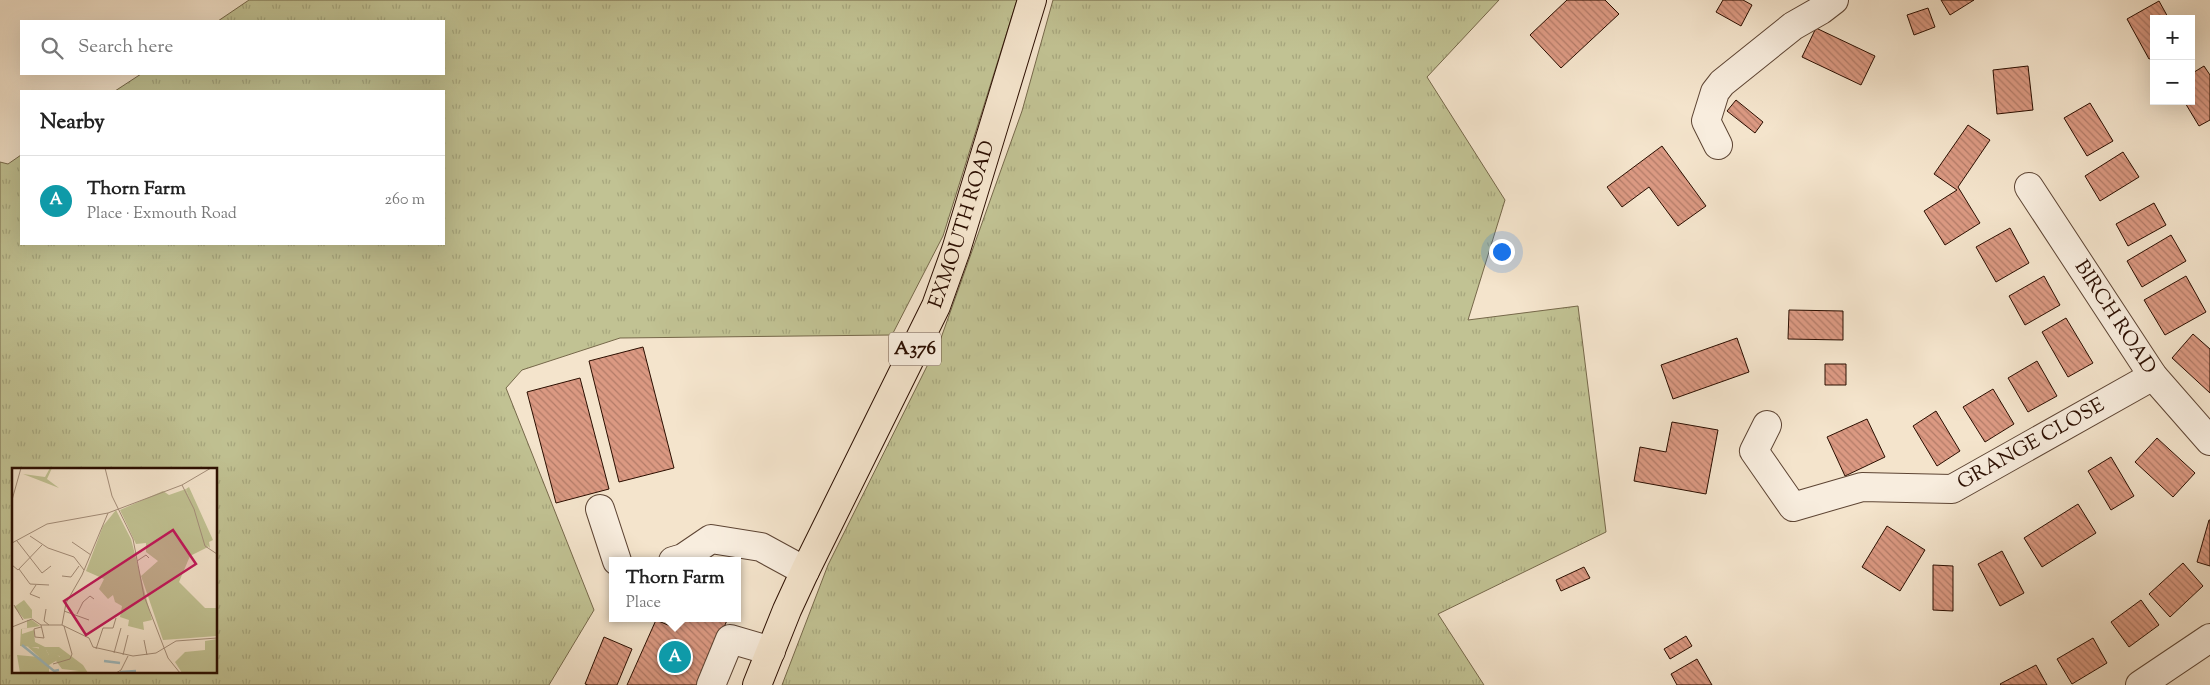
<!DOCTYPE html>
<html lang="en">
<head>
<meta charset="utf-8">
<style>
  :root { --surface:#fff; --page:#f6f6f6; --text:#222; --muted:#767676; --line:#e0e0e0; --accent:#8f2418 }
  body { margin:0; font-family:"Sorts Mill Goudy",serif; background:var(--page); color:var(--text) }
  .controls { position:absolute; right:15px; top:15px; display:grid; overflow:hidden; border-radius:0px; box-shadow:0 5px 20px #0002 }
  .controls button { width:45px; height:45px; display:grid; place-items:center; padding:0; border:0; border-bottom:1px solid var(--line); background:var(--surface); color:var(--text); font:25px sans-serif }
  .you { position:absolute; left:1501px; top:251px; width:18px; height:18px; margin:-12px; border:4px solid #fff; border-radius:50%; background:#1a73e8; box-shadow:0 0 0 8px #1a73e833 }
  .badge { display:grid; place-items:center; width:32px; height:32px; border-radius:50%; background:var(--accent); color:#fff; font-size:16px; font-weight:700 }
  .pin { position:absolute; translate:-50% -50%; border:2px solid #fff; box-shadow:0 1px 5px #0006 }
  .popup { position:absolute; left:609px; top:557px; width:132px; height:65px; box-sizing:border-box; display:grid; place-content:center; border-radius:0px; background:var(--surface); filter:drop-shadow(0 1px 4px #0005); font-size:16px; white-space:nowrap; color:var(--muted) }
  .popup b { font-size:19px; color:var(--text) }
  .popup::after { content:''; position:absolute; left:50%; top:100%; margin-left:-10px; border:10px solid transparent; border-top-color:var(--surface) }
  .list { margin:0; padding:0; list-style:none }
  h2 { display:flex; justify-content:space-between; align-items:center; height:65px; margin:0; padding:0 20px; font-size:21px }
  h2 small { font-size:16px; font-weight:400; color:var(--muted) }
  .list li { display:grid; grid-template-columns:32px 1fr auto; gap:15px; align-items:center; box-sizing:border-box; height:90px; padding:0 20px; border-top:1px solid var(--line) }
  .list b { display:block; font-size:19px; white-space:nowrap }
  .list p { margin:0; font-size:16px; white-space:nowrap; color:var(--muted) }
  .list em { font-size:16px; font-style:normal; color:var(--muted) }
  .icon { flex:none; width:28px; height:28px; fill:none; stroke:currentColor; stroke-width:2; stroke-linecap:round; stroke-linejoin:round }
  .map { position:relative; flex:none; width:2210px; height:685px; overflow:hidden }
  .search { position:absolute; background:var(--surface); box-shadow:0 5px 20px #0002; left:20px; top:20px; width:425px; height:55px; display:flex; align-items:center; gap:12px; box-sizing:border-box; padding:0 18px; border-radius:0px; color:var(--muted); font-size:19px }
  .panel { position:absolute; background:var(--surface); box-shadow:0 5px 20px #0002; left:20px; top:90px; width:425px; height:155px; border-radius:0px }
  .map>svg:first-child { display:block }
  .grass { fill:url(#grass-tufts); stroke:#76684a; fill-rule:evenodd }
  .building { fill:url(#building-back-hatch); stroke:#2b0e00 }
  .lines { fill:none; stroke-linecap:round; stroke-linejoin:round }
  .minor-casing { stroke:#5d4433; stroke-width:30 }
  .highway-casing { stroke:#2b0e00; stroke-width:30 }
  .minor { stroke:#f8edde; stroke-width:28 }
  .highway { stroke:#f4e4cc; stroke-width:28 }
  .labels { text-anchor:middle; dominant-baseline:central; stroke-width:4; stroke-linejoin:round; paint-order:stroke }
  .shield { fill:#f8edde; stroke:#685143; stroke-width:1 }
  .shield-label { font-size:19px; font-weight:bold; fill:#2b0e00 }
  .street-label { font-size:20px; fill:#2b0e00; stroke:#f8edde }
  .inset-river { fill:none; stroke:#9fbcc1; stroke-width:2.5 }
  .inset-road { fill:none; stroke:#a48e7a; stroke-width:1 }
  .view { fill:#c2185b; fill-opacity:0.15; stroke:#c2185b; stroke-width:2.5 }
  .inset-edge { fill:none; stroke:#2b0e00; stroke-width:2.5 }
</style>
</head>
<body>
<div class="map">
<svg width="2210" height="685" viewBox="0 0 2210 685">
  <defs>
    <pattern id="grass-tufts" width="24" height="20" patternUnits="userSpaceOnUse" patternTransform="scale(1.25)"><rect width="24" height="20" fill="#c1c293"/><path d="M3 7l-1-3M5 7V3M7 7l1-3M15 17l-1-3M17 17v-4M19 17l1-3" fill="none" stroke="#a6a67d"/></pattern>
    <pattern id="building-back-hatch" width="6" height="6" patternUnits="userSpaceOnUse" patternTransform="scale(1.25)"><rect width="6" height="6" fill="#db9982"/><path d="M-1 5l2 2M0 0l6 6M5-1l2 2" fill="none" stroke="#b27b68"/></pattern>
  </defs>
  <rect width="100%" height="100%" fill="#f4e4cc"/>
  <filter id="stains"><feTurbulence type="fractalNoise" baseFrequency=".004" numOctaves="4"/><feColorMatrix values="0 0 0 0 .2 0 0 0 0 .09 0 0 0 0 .02 0 0 0 .5 -.17"/></filter>
  <radialGradient id="worn" r=".72"><stop offset=".6" stop-color="#630" stop-opacity="0"/><stop offset="1" stop-color="#630" stop-opacity=".3"/></radialGradient>
  <path class="grass" d="M249 0H1017L943 236 892 335 620 338 522 370 506 388 594 610 549 685H0V162L8 164 21 155V244H444V91H115L141 74H444V21H218ZM14 469H216V671H14Z
    M1053 0H1499L1427 77 1505 200 1468 320 1578 306 1606 532 1438 614 1484 685H782L828 565 941 338 1022 111Z"/>
  <path class="building" d="M1567 0H1605L1619 14 1561 68 1530 35Z
    M1723 0H1743L1752 5 1741 26 1716 12Z
    M1941 0H1974L1950 15Z
    M2159 1 2169 19H2154V57L2149 59 2127 19Z
    M1928 8 1935 27 1914 35 1907 15Z
    M1816 28 1875 56 1861 85 1802 57Z
    M2028 66 2033 110 1997 114 1993 70Z
    M2204 66 2210 75V120L2199 126 2184 101H2191V74Z
    M1736 100 1763 122 1755 133 1727 111Z
    M2090 103 2113 141 2087 156 2064 118Z
    M1968 125 1990 140 1958 187 1980 223 1945 245 1924 211 1957 190 1934 174Z
    M1662 146 1706 206 1678 226 1649 187 1622 207 1607 187Z
    M2123 152 2139 177 2100 201 2085 176Z
    M2154 203 2166 225 2128 246 2116 224Z
    M2010 228 2029 263 1996 282 1976 247Z
    M2171 235 2186 261 2142 287 2127 261Z
    M2044 276 2060 305 2025 325 2009 296Z
    M2186 276 2206 312 2165 335 2144 300Z
    M1789 310 1843 311V340L1788 339Z
    M2066 318 2093 363 2068 377 2042 332Z
    M2193 334 2210 349V393L2172 358Z
    M1737 338 1749 372 1673 399 1661 365Z
    M643 347 674 468 619 482 589 361Z
    M2037 361 2057 396 2028 412 2008 378Z
    M1825 364H1846V385H1825Z
    M580 378 609 489 556 503 527 392Z
    M1993 389 2014 424 1985 442 1963 407Z
    M1936 411 1960 451 1937 466 1913 426Z
    M1867 419 1885 457 1845 476 1827 437Z
    M1672 422 1718 430 1706 494 1634 481 1640 447 1666 452Z
    M2157 438 2195 473 2173 497 2135 462Z
    M2111 457 2134 496 2111 510 2088 471Z
    M2078 504 2096 533 2042 567 2024 538Z
    M2209 520H2210V566L2197 562Z
    M1887 526 1925 550 1900 591 1862 567Z
    M2002 551 2024 593 2000 606 1978 564Z
    M2183 563 2203 586 2170 617 2149 594Z
    M1933 565 1953 566V611L1933 610Z
    M1584 567 1590 578 1561 591 1556 580Z
    M2141 600 2159 625 2129 647 2111 622Z
    M679 618H728L699 685H627L656 620 675 628Z
    M1686 636 1692 646 1670 659 1664 649Z
    M604 637 632 649 617 685H588L585 684Z
    M2093 638 2107 663 2072 684 2057 659Z
    M1697 659 1712 685H1677L1671 674Z
    M2036 665 2047 685H2001L2000 684Z"/>
  <g class="lines">
    <g class="minor-casing">
      <g id="minor">
        <path d="M1718 145 1706 121 1715 92 1722 83 1793 26 1821 10 1834 0"/>
        <path id="s1" d="M2029 187 2153 376 2210 441"/>
        <path id="s2" d="M1767 425 1754 451 1793 507 1862 487 1952 489 2153 376"/>
        <path d="M600 509 617 561"/>
        <path d="M673 561 683 558 711 539 761 547 805 571"/>
        <path d="M711 685 730 639 771 651"/>
        <path d="M2140 685 2210 638"/>
      </g>
    </g>
    <g class="highway-casing">
      <g id="highway">
        <path id="s3" d="M757 685 787 610 805 571 936 306 956 250 1032 0"/>
      </g>
    </g>
    <use href="#minor" class="minor"/>
    <use href="#highway" class="highway"/>
  </g>
  <g class="labels">
    <rect class="shield" x="889" y="332.5" width="52" height="33" rx="4"/>
    <g class="shield-label">
      <text x="915" y="349">A376</text>
    </g>
    <g class="street-label">
      <text stroke="none"><textPath href="#s3" startOffset="505">EXMOUTH ROAD</textPath></text>
      <text stroke="none"><textPath href="#s1" startOffset="156">BIRCH ROAD</textPath></text>
      <text stroke="none"><textPath href="#s2" startOffset="350">GRANGE CLOSE</textPath></text>
    </g>
  </g>
  <g transform="translate(12 468)">
    <rect width="205" height="205" fill="#f4e4cc"/>
    <path d="M174 21 196 79 178 88 167 114 193 140H205V168L151 172 129 108 146 93 134 84V75L124 76 108 42 151 23 157 27ZM104 42 119 71 140 152 131 154 132 162 116 158 117 152 108 149 110 138 103 134 101 127 96 131 87 121 92 111 74 103 91 58ZM15 152H20L28 158 10 161V166L22 162 23 174 35 180 8 178 9 161 15 160ZM205 171V204L170 205 163 194 173 184 193 182V173ZM15 178 34 182 37 187 44 186 49 190 37 197V204L8 205 5 187 27 189Z" fill="#c1c293"/>
    <path d="M38 0H40L35 11 47 20 11 6 33 9ZM177 19 201 72 197 74 198 80 193 75 174 21ZM27 179H47L71 197 76 205H42L67 203 50 201 44 193 48 188 37 187 34 182 27 183Z" fill="#c1c293"/>
    <path d="M12 132 20 142V150L12 151 2 139Z" fill="#c1c293"/>
    <path class="inset-river" d="M10 177 42 203 47 202M92 193 108 195M108 204 124 203"/>
    <path class="inset-road" d="M93 0 100 28 121 71 132 128 156 190 168 205M170 17 182 41 193 78 205 86M0 32 9 0M18 68 36 80 62 89 72 102M5 73 30 105 39 98M60 74 79 87M0 75 35 56 96 45 170 17 199 0M125 93 134 87 137 90M0 97 6 102 30 77M7 101 18 116 37 117M50 108 59 109 67 98M24 117 18 126 28 130M2 137 11 152M34 141 32 153 37 157M52 143 77 152M65 146 71 134 78 128 82 131M50 157 54 135 70 107 96 45M0 159 20 151 29 157H50L77 170 81 179 121 188 144 185 164 173 205 170M29 159 22 161 23 169 32 170 29 157M132 172 135 187M84 181 91 160H101L104 150M102 185 109 160M111 187 116 167M41 196 58 191 60 186 52 158M104 205 109 202 116 188"/>
    <path class="view" d="M161 62 184 96 74 167 52 133Z"/>
    <rect width="205" height="205" class="inset-edge"/>
  </g>
  <rect width="100%" height="100%" filter="url(#stains)"/>
  <rect width="100%" height="100%" fill="url(#worn)"/>
</svg>
<div class="controls">
<button>+</button>
<button>−</button>
</div>
<div class="you"></div>
<div class="pin badge" style="left:675px;top:657px;background:#0f9aa8">A</div>
<div class="popup"><b>Thorn Farm</b>Place</div>
<div class="search"><svg class="icon" aria-label="search" viewBox="0 0 24 24"><circle cx="10" cy="10" r="6"/><path d="M15 15l6 6"/></svg>Search here</div>
<section class="panel">
<h2>Nearby<small></small></h2>
<ul class="list">
<li><span class="badge" style="background:#0f9aa8">A</span><div><b>Thorn Farm</b><p>Place · Exmouth Road</p></div><em>260 m</em></li>
</ul>
</section>
</div>
</body>
</html>
